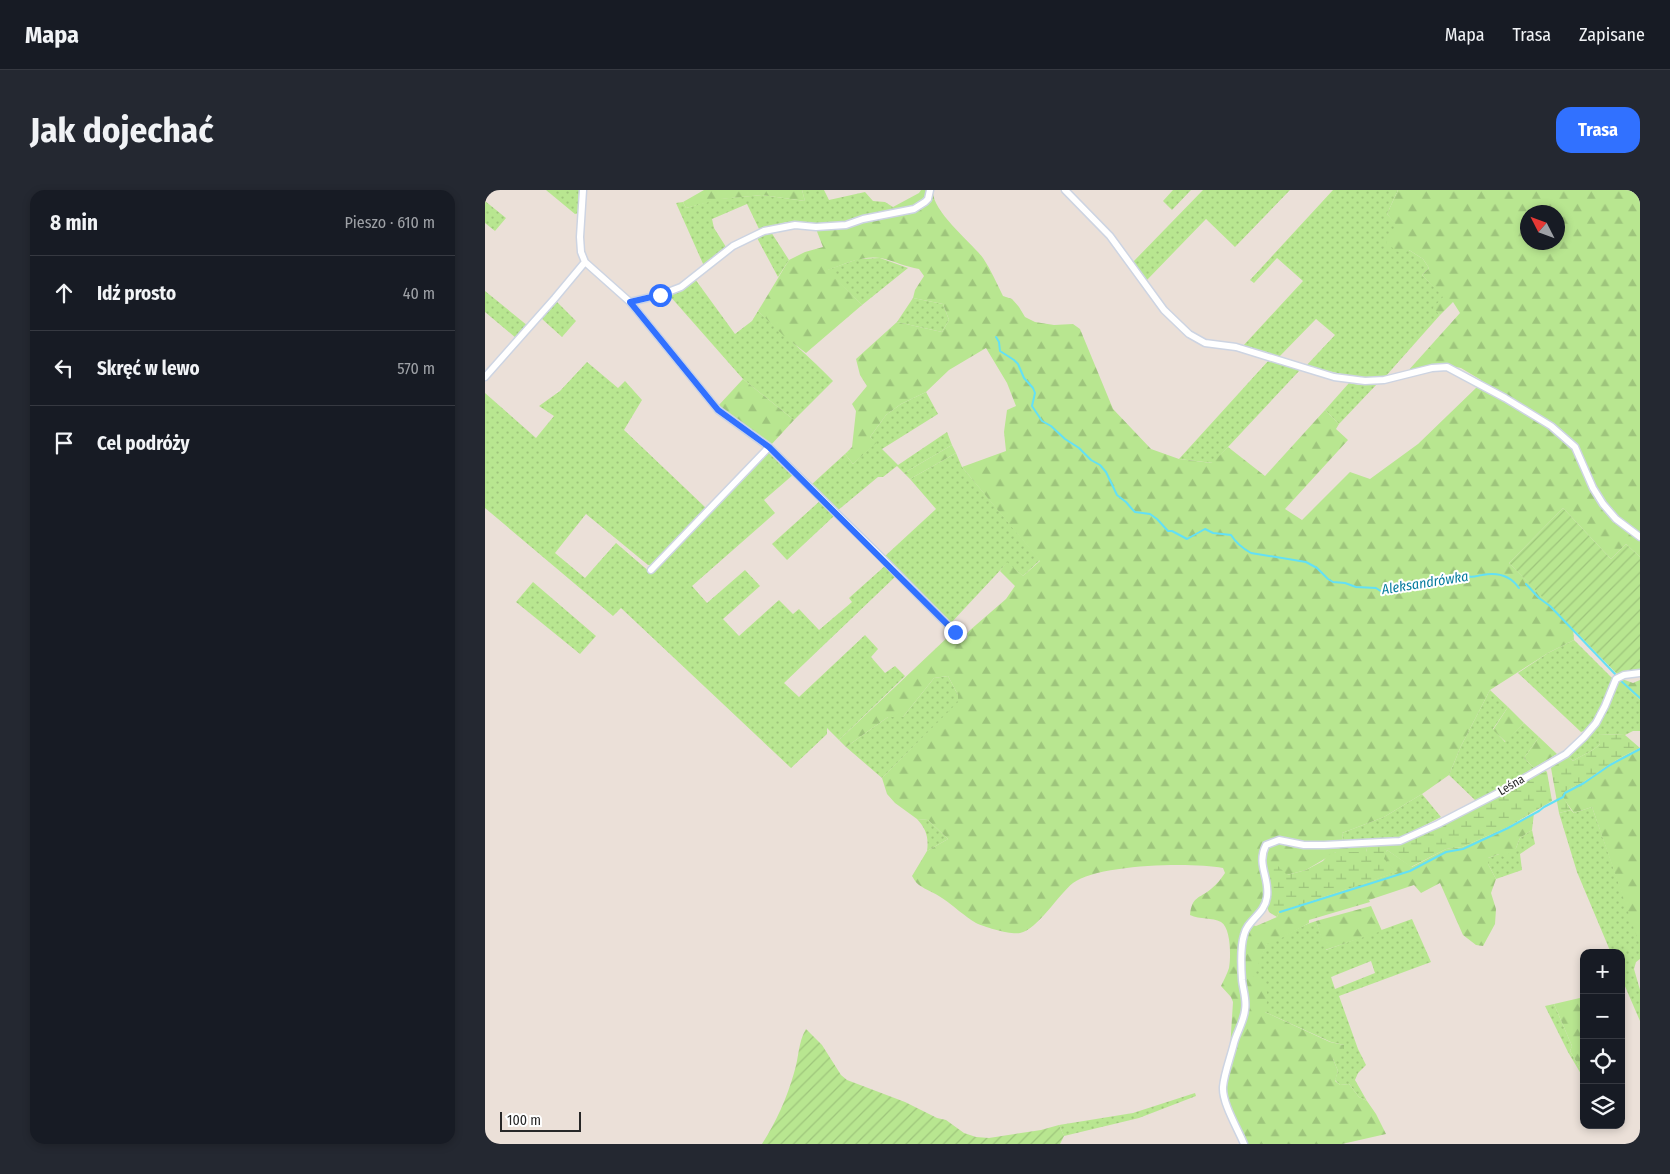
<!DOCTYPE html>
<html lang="pl">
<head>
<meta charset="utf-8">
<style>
  :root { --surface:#171b24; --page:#242831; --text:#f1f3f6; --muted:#9ea1a6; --line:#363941; --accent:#3171ff }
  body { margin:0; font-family:"Fira Sans Condensed",sans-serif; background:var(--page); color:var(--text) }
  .controls { position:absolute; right:15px; bottom:15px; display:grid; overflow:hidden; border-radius:10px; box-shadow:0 2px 8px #0003 }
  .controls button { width:45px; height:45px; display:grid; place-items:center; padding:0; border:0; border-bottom:1px solid var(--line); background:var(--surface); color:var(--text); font:25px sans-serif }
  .compass { position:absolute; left:1035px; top:15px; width:45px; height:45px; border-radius:50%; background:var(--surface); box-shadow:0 2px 8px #0003; rotate:312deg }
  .scale { position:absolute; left:15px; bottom:12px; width:81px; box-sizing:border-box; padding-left:5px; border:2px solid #272727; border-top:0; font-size:14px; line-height:18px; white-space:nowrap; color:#272727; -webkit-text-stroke:4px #fff; paint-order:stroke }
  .stop { position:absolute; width:15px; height:15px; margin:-11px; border:4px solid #3171ff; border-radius:50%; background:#fff }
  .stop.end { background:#3171ff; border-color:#fff; box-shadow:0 1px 5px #0008 }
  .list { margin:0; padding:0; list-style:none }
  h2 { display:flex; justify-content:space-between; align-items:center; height:65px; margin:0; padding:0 20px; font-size:21px }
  h2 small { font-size:16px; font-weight:400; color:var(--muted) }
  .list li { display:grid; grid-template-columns:32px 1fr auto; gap:15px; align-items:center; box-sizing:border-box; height:75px; padding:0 20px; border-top:1px solid var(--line) }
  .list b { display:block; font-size:19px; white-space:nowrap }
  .list em { font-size:16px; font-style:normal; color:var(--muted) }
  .icon { flex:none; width:28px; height:28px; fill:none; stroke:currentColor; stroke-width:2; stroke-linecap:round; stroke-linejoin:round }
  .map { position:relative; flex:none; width:1155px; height:954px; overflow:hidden; border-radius:15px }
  header { display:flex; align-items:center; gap:30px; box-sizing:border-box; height:70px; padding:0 25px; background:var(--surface); border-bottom:1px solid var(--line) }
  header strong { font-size:24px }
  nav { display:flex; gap:28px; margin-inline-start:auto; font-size:18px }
  .intro { display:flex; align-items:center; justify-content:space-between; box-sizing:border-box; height:120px; padding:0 30px }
  h1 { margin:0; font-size:35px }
  .button { padding:12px 22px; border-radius:15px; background:var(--accent); color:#fff; font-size:18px; font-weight:700 }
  main { display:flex; gap:30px; padding:0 30px }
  aside { flex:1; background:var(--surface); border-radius:15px; box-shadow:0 2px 8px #0003 }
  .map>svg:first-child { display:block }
  .grass { fill:url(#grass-dots); fill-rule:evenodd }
  .forest { fill:url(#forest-firs); fill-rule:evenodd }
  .wetland { fill:url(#wetland-marsh) }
  .garden { fill:url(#garden-furrows) }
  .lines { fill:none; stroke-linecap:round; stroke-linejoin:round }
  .stream { stroke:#63e0f5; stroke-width:2 }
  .minor-casing { stroke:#cdd4e2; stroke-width:9 }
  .minor { stroke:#fff; stroke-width:6 }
  .route { stroke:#3171ff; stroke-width:6 }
  .labels { text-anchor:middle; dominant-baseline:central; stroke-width:4; stroke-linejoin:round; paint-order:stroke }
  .street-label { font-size:12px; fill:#272727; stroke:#fff }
  .water-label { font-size:14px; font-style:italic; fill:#067c9d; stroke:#fff }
</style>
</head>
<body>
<header>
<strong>Mapa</strong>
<nav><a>Mapa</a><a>Trasa</a><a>Zapisane</a></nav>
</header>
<div class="intro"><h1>Jak dojechać</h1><a class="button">Trasa</a></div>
<main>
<aside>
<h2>8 min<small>Pieszo · 610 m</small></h2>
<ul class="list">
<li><svg class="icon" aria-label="ahead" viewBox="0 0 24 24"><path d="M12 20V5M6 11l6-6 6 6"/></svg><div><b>Idź prosto</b></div><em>40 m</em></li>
<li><svg class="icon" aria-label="left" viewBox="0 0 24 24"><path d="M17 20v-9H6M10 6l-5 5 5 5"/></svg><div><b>Skręć w lewo</b></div><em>570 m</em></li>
<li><svg class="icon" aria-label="arrive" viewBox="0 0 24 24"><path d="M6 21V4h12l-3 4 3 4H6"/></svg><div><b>Cel podróży</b></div></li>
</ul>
</aside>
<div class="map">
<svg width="1155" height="954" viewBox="0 0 1155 954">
  <defs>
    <pattern id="grass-dots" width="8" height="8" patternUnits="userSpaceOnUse" patternTransform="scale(1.25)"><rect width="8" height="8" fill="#b8e690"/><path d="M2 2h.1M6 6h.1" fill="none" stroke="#9ec57c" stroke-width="1.8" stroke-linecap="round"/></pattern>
    <pattern id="forest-firs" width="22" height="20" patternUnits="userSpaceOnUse" patternTransform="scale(1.25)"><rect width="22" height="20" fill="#b8e690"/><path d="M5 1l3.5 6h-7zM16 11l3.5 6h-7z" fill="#9ec57c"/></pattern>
    <pattern id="wetland-marsh" width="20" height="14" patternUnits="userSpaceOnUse" patternTransform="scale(1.25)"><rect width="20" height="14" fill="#b8e690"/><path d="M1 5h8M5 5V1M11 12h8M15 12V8" fill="none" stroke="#9ec57c"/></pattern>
    <pattern id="garden-furrows" width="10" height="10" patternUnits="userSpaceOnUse" patternTransform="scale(1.25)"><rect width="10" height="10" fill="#b8e690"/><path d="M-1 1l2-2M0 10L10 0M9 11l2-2" fill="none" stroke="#9ec57c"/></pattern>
  </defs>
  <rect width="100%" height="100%" fill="#ebe0d8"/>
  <path class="grass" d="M61 0H96L95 23 90 24Z
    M317 0H339L344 10 380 2 388 11 400 12 408 17 405 23 360 38 301 32 275 41 262 14 227 29 229 38 241 57 219 76 191 13 198 12 201 18 233 9 277 5 320 11Z
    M688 0H706L687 20 678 11Z
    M718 0H805L750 57 721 29 661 91 647 73Z
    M848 0H913L902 24 913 36 924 60 938 69 944 78 937 85 959 107 949 118 955 125 900 187 879 189 821 176 850 145 831 129 793 168 758 156 818 91 792 68 769 93 765 90Z
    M0 11 21 28 10 41 0 33Z
    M286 42 304 70 293 87 271 46Z
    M395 68 423 78 377 115 342 80 373 69Z
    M210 89 250 144 267 131 273 121C298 144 324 166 348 191L309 230 258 189 184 105 197 99Z
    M0 101 43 136 31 148 0 122Z
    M428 108 458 114 464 130 457 142 412 132Z
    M71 111 91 131 77 147 56 128Z
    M784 170 815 180 728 273 694 269Z
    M102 172 133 198 140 191 157 210 139 240 221 318 168 375H163L101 324 70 363 100 388 131 353 166 383 284 261 309 284 279 310 290 323 207 396 222 413 260 380 275 396 238 429 254 446 294 410 308 424 314 419 334 440 367 412 364 408 401 375 411 386 299 493 314 507 380 445 393 459 386 467 400 483 410 476 420 486 354 550 342 538V544L306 578 136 418 128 426 0 318V203L51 248 69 226 54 216 75 201Z
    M864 193 874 195 892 194 854 234 840 220Z
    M441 202 453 224 397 259 413 275 462 242 467 255 419 283 412 276 398 287H393L352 321 326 295 360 264 368 274 390 253 385 247 401 225 416 214Z
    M471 263 477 277 555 370 538 386 522 373 465 434 399 367 451 319 425 289Z
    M336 310 349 326 302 370 287 354Z
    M48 392 111 446 95 464 31 412Z
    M1089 450 1128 489 1119 515 1101 540 1096 542 1033 483 1063 463Z
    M463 486 473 505 474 512 397 588 361 557 403 527H418L449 488Z
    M1131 494 1145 501 1155 510V541H1148L1140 545 1114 544 1115 554C1106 563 1098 564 1088 571L1082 566 1097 553Z
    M1005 500 1023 517 1008 539 1020 552 1039 533 1054 547 1039 568 1049 578 991 611 964 585 976 556Z
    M937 604 956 627 913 649 858 651 857 643 899 627Z
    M1107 617 1155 753V769L1151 772 1149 779 1155 800V831L1136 787V763H1126L1092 682 1074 623 1086 620 1089 623Z
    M432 629 443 630 463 649 442 661C444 647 441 639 432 629Z
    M1047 640 1050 654 1035 664 1037 680 1011 689 1003 674V668L1031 658 1035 648Z
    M927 729 946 772 854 806 873 859 881 875 873 883 870 890 882 911 874 907 864 894 855 895 850 890 853 881 848 869 859 855 846 852 780 822 767 786 782 753C799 748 814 736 831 731L841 760ZM886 771 890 783 850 799 846 787Z
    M1069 814 1087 856 1085 861 1099 885V889L1083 862 1060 816Z
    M710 903 711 906 654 928 579 946 574 935 648 923Z"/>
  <path class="forest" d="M219 0H317L320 11 277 5 236 9 201 18 198 12Z
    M436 0H448C446 21 486 52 498 68 506 80 512 94 518 106L527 109 534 117 540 127 550 132 569 135 588 134 595 139 628 219 666 259 694 269 727 273 743 257 780 286 840 220 854 234 851 239 863 250 800 319 817 330 865 282 885 289 933 254 992 197 996 190 976 178 955 174 922 182 975 123 968 112 955 125 948 118 958 107 937 85 944 78 938 69 924 60 916 64 901 53 912 36 902 24 913 0H1155V367L1141 354 1126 369 1078 318 1024 373 1088 438 1089 450 1063 463 1005 500 976 556 964 585 937 604 899 627 857 643 858 651C845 653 833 654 820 653 811 652 802 647 793 647 790 647 786 650 783 652 763 663 782 686 781 701 780 715 771 724 762 734L771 736 792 727 794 722 912 682 898 669 902 660 927 677 961 659 977 657 1023 637 1049 623 1047 640 1035 648 1031 658 1019 667 1014 664 1003 668V674L1011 689 1006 703 1011 719 1010 734 998 756 991 755 978 745 955 693 936 703 929 695 884 710 885 712 824 730V733L793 750 782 754 768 786C784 796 784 804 780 822L845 852 859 855V864L848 869 853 881 850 891 855 895 864 894 874 907 882 911 891 924 901 944 857 954H756L738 908 745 859 748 812 746 807 736 796C739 790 742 784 744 778 746 767 746 738 736 732 727 727 715 730 705 725 707 706 714 709 726 699 732 694 736 689 740 683L738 678C706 672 614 674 588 693 574 704 552 740 535 743 526 745 499 737 491 733 479 726 469 716 457 708 450 703 441 700 434 695 430 692 429 689 427 686L442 661 463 649 443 630 432 629 410 613 402 604 397 588 473 512V505L463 486 449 488 418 527H403L361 557 354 550 466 444 479 448 484 441 521 409 530 396 515 381 522 372 538 386 555 371 477 277 521 261 519 242 522 220 531 216 522 193 501 158 464 180 441 202 416 214 401 225 385 247 391 253 368 274 360 264 367 257 371 221 367 214 382 196 375 185 371 169 412 132 457 142 464 130 458 114 428 108 430 100 439 86 434 79C421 77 409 71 396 68 379 65 359 74 343 80L377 115 321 163 300 147 273 121 304 70 320 62 338 57 331 39 405 23 408 17 434 3ZM1042 22H1072V52H1042Z
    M258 189 309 230 285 256 233 216Z
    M467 255 471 263 425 289 419 283Z
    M1137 489 1148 493 1155 490V510L1145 501 1138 502 1131 494Z
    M1023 517 1039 533 1021 552 1008 540Z
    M1054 547 1072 564 1049 578 1039 568Z
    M1155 558V756L1107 617 1089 623 1076 605C1082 598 1092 596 1100 591 1118 579 1135 566 1155 558Z
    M793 653 883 654 881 662H851L821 680 802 685 782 684 779 669 783 656Z
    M886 716 897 741 840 760 831 731Z
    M1099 807V885L1085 861 1087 856 1069 814Z"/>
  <path class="wetland" d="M1113 544 1140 545 1155 558C1135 566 1118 579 1100 591 1092 596 1082 598 1077 605L1086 620 1074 623 1066 578 1068 573 1082 566 1088 571C1098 564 1106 563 1115 554Z
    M1059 579 1062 582 1067 611 1023 637 977 657 961 659 926 677 902 660 899 669 913 682 794 722 792 727 784 722 782 717 785 697 782 684 793 676 802 685 821 680 838 671 843 665 851 662H881L883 654 903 655 915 653Z"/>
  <path class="garden" d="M1078 318 1126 369 1141 354 1155 367V479L1132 484 1024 373Z
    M321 839 337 855 356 885 362 890 420 912 452 928 461 930 479 943 491 947 504 948 556 940 574 935 579 946 575 954H277C291 932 302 908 309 883 314 868 313 852 321 839Z"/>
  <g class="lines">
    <path class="stream" d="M511 147 514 152 515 161 529 170 533 174 539 188 548 198 550 203 547 216 557 231 566 236 580 249 594 258 606 270 615 275 621 282 632 305 641 312 647 319 650 322 665 324 672 329 683 341H687L702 349 720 339 728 343 746 345C751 353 757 358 766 363L821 372 832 378 843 389 848 392 860 393 871 397 891 398 897 402 924 394 981 386C988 388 991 386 997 385 1012 382 1025 385 1034 398
      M1041 394 1054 408 1065 416 1130 484
      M1135 490 1155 508
      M795 722 925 681 961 662 978 659 1023 638 1054 621 1059 617 1078 607 1080 603 1099 593 1125 575 1155 559"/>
    <g class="minor-casing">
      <path id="minor" d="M98 0 95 47 96 62 100 72 145 112 233 220 284 257 392 363 454 426 470 442 478 446
        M580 0 625 46 679 120 704 144 720 153 751 157 849 187 880 191 899 190 947 178 962 177 1020 208 1066 236 1090 257 1108 298 1118 314 1131 329 1155 347
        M145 112 175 105 196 97 248 56 279 41 310 35 331 37 361 35 378 29 429 19 440 12 443 9 445 0
        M0 187 70 108 100 72
        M166 380 284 257
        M759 954C753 939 737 913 738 897 739 884 746 866 749 853 752 842 759 831 760 820 762 810 758 800 757 790 756 776 755 758 759 745 762 730 780 724 782 707 785 687 771 675 781 655L794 650 819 655H839L915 651 953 634 1019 600 1081 564 1099 547 1111 533 1120 516 1131 489 1139 485 1155 483"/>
    </g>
    <use href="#minor" class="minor"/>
  </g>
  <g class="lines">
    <path class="route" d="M175 105 145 112 233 220 284 257 470 442"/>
  </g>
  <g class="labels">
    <g class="street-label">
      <text transform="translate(1026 595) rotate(-31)">Leśna</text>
    </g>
    <g class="water-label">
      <text transform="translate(940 393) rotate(-9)">Aleksandrówka</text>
    </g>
  </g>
</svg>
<div class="controls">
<button>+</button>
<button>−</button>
<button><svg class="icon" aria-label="locate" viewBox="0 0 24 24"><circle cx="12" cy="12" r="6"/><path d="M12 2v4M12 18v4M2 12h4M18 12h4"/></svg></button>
<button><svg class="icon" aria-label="layers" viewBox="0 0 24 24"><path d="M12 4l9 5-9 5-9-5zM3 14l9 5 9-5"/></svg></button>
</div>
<svg class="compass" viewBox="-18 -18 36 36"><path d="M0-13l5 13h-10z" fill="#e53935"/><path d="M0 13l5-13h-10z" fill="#9ea1a6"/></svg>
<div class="scale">100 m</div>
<div class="stop" style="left:175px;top:105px"></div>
<div class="stop end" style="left:470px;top:442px"></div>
</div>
</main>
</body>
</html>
